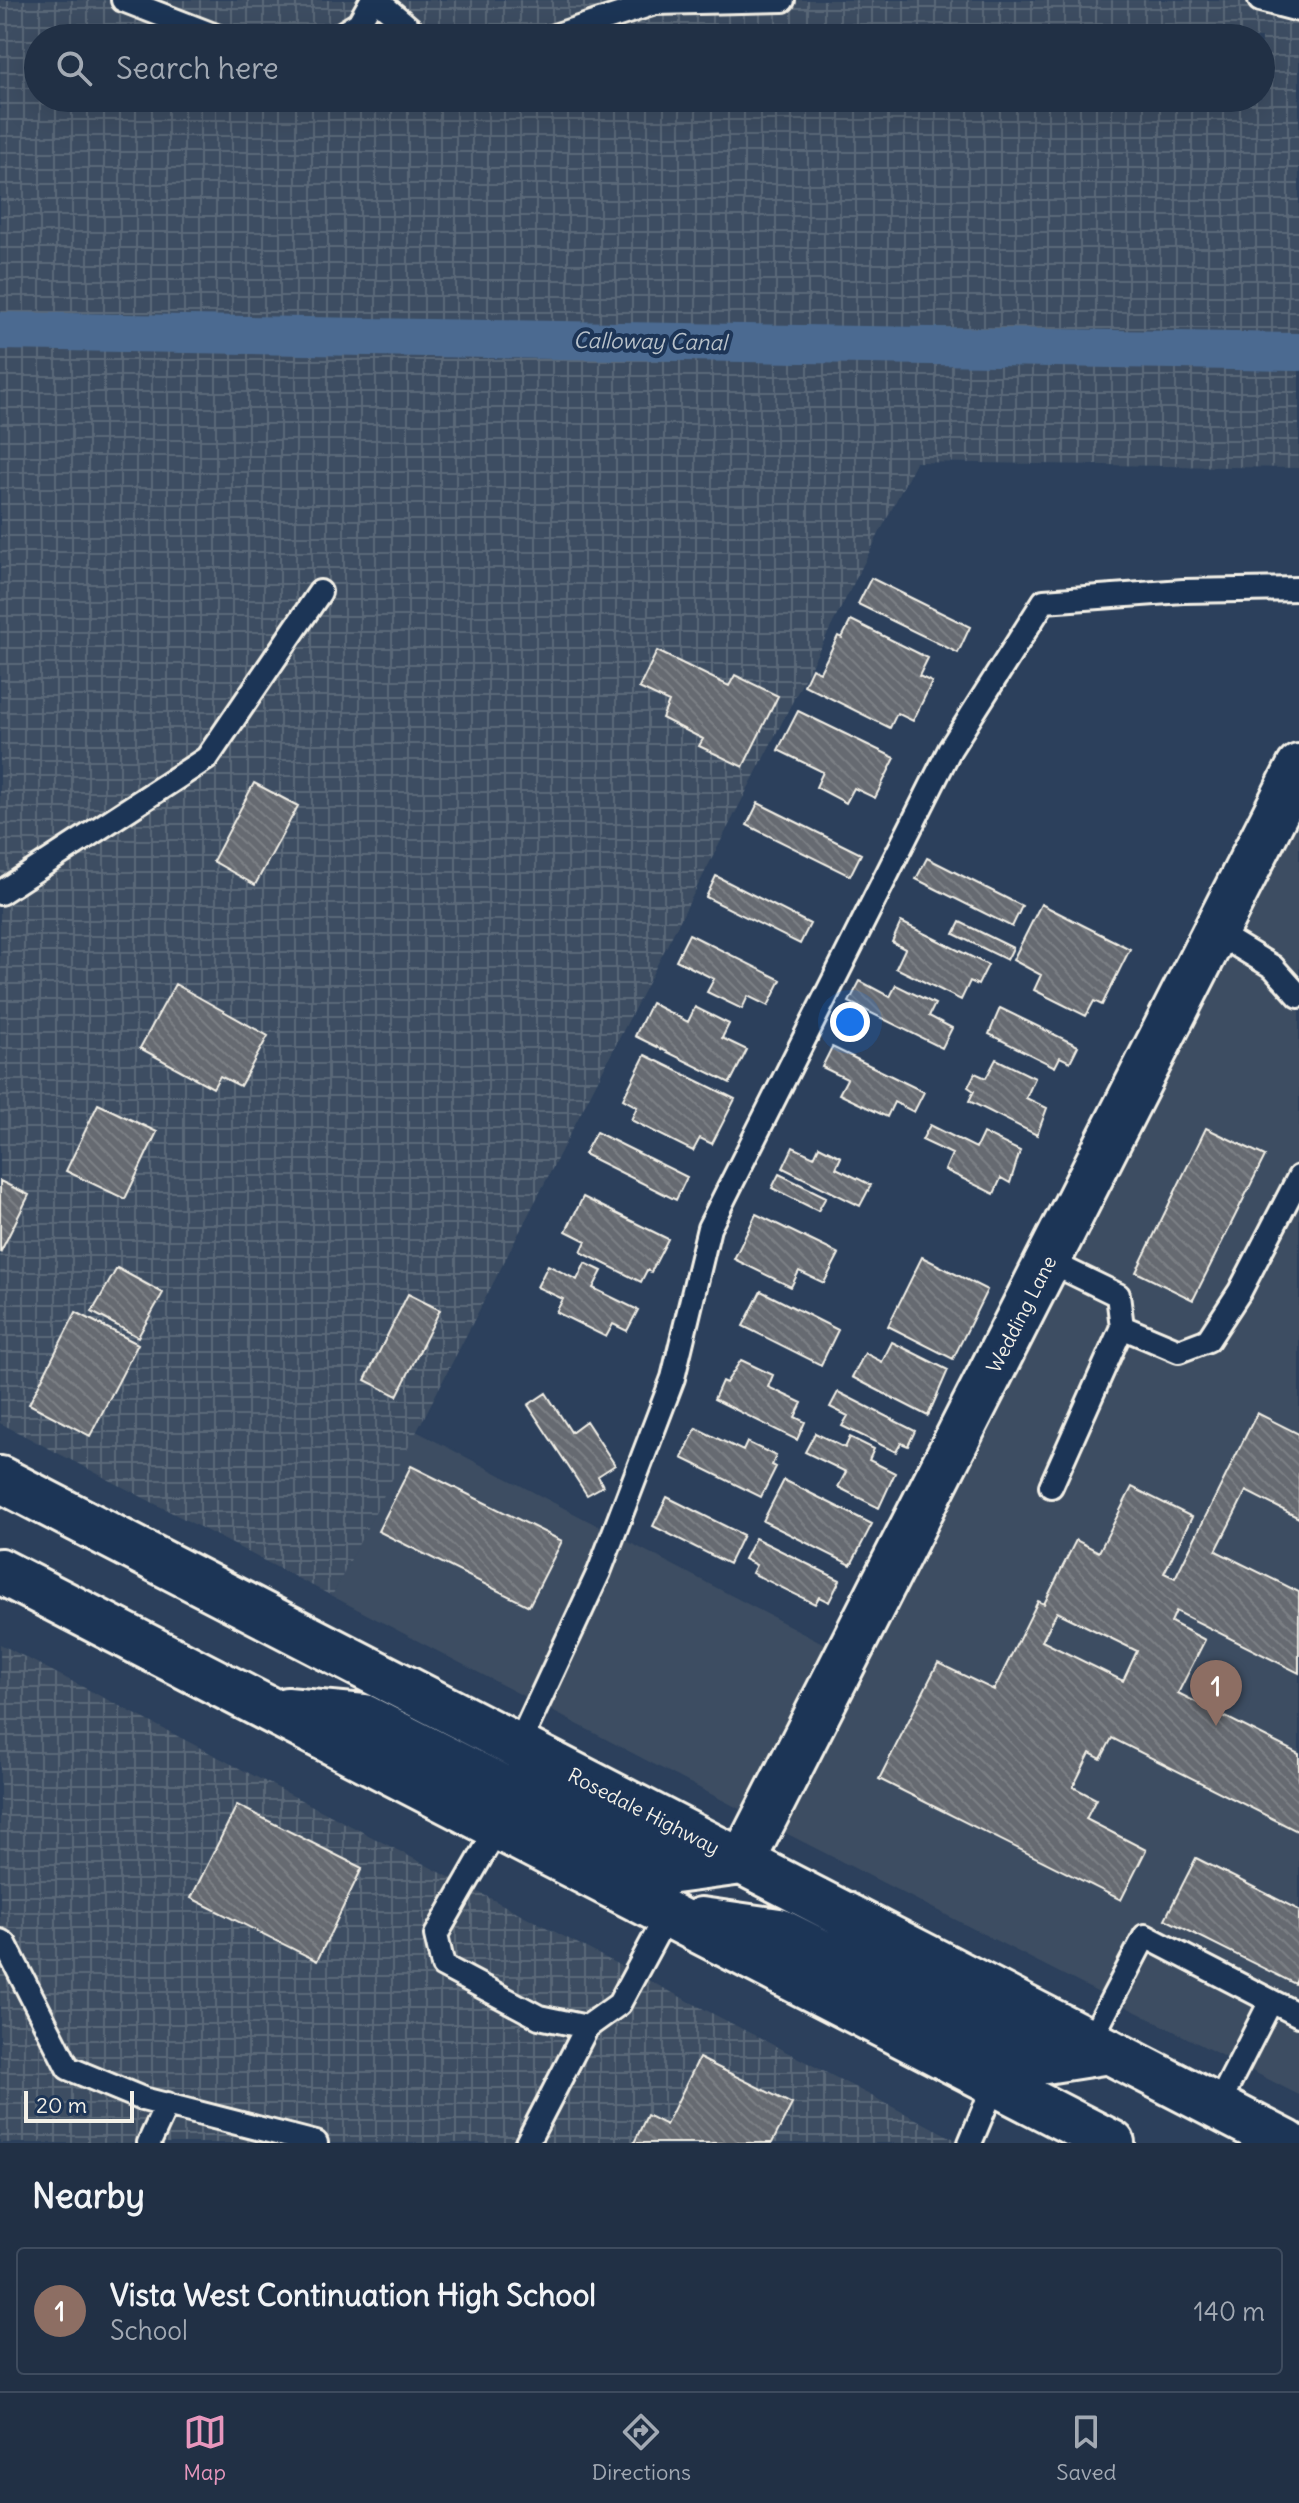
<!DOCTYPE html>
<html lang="en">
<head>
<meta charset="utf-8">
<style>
  :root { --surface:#213045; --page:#2d3c50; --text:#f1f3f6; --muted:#a2a9b3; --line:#3e4b5e; --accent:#e797bd }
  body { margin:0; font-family:Delius,sans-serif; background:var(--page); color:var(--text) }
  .scale { position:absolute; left:24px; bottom:20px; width:110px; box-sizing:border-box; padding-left:8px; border:4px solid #f4f1e8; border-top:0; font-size:22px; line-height:28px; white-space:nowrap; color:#f4f1e8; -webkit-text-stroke:6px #1d3557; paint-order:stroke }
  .you { position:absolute; left:850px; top:1022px; width:28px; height:28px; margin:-20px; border:6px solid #fff; border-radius:50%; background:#1a73e8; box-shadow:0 0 0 12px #1a73e833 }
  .badge { display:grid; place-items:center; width:52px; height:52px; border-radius:50%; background:var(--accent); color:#fff; font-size:26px; font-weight:700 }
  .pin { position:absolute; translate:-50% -66px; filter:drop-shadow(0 2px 4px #0008) }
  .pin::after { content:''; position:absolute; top:42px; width:28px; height:24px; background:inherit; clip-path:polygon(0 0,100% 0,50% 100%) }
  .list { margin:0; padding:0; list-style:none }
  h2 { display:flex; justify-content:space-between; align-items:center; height:104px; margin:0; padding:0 32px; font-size:34px }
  h2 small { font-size:26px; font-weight:400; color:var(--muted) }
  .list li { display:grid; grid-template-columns:52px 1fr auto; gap:24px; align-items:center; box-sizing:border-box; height:128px; margin:0 16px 16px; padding:0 16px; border:2px solid var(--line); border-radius:8px }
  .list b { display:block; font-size:30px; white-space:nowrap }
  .list p { margin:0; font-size:26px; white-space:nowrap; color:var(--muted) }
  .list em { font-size:26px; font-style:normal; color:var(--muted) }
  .icon { flex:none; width:44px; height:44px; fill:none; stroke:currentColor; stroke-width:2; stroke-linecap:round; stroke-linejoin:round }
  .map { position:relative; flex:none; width:1299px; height:2143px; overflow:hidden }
  .search { position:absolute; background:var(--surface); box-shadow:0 8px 32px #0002; left:24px; right:24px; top:24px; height:88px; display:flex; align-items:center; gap:20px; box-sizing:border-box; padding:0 28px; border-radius:44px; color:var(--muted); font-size:30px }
  .sheet { height:248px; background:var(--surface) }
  nav { display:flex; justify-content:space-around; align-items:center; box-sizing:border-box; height:112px; border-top:2px solid var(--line); background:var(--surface); font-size:22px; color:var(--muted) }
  nav a { display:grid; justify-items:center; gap:4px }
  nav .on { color:var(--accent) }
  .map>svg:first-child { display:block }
  .built { fill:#3d4d62 }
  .industrial { fill:url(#industrial-grid); fill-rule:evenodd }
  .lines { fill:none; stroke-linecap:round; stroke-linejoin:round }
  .canal { stroke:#4b6b91; stroke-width:38 }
  .building { fill:url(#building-back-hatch); stroke:#f4f1e8; stroke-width:2; fill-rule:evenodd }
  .lane-casing { stroke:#f4f1e8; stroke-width:28 }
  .street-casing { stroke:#f4f1e8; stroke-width:50 }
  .primary-casing { stroke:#f4f1e8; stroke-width:50 }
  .lane { stroke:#1d3557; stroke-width:22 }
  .street { stroke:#1d3557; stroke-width:44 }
  .primary { stroke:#1d3557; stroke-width:44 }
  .labels { text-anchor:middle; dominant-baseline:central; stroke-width:8; stroke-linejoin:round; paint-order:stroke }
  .street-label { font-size:20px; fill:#f4f1e8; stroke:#1d3557 }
  .water-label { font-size:22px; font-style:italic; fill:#b9c2ca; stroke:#1d3557 }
</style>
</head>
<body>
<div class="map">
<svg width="1299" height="2143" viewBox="0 0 1299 2143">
  <defs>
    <pattern id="industrial-grid" width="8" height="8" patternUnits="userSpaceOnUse" patternTransform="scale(2)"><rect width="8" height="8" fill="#3d4d62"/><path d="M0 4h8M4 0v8" fill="none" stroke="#5a6778"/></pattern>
    <pattern id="building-back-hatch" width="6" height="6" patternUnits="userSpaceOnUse" patternTransform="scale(2)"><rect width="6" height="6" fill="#666a71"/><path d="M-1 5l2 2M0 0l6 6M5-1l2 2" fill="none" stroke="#7c8085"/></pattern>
  </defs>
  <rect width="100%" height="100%" fill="#2c405c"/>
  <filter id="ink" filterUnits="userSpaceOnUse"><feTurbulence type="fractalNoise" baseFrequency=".0125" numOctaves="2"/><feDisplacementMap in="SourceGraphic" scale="16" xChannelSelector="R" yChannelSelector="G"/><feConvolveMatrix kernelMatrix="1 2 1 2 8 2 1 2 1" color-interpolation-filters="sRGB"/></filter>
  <g filter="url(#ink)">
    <path class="built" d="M1299 768V2095L774 1827 332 1596 416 1431 857 1661Z"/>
    <path class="industrial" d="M0 0H1299V468L916 462 332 1596 0 1423ZM38 38H1261V98H38Z
      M0 1644 962 2143H0Z"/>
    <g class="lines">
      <path class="canal" d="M0 331 1299 352"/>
    </g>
    <path class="building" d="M871 578 970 627 958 653 858 604Z
      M851 620 928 658 919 676 932 682 913 721 897 713 890 728 804 685 812 668 820 672 838 636 842 638Z
      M657 651 729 686 735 675 778 696 743 767 699 746 703 739 662 718 669 702 639 688Z
      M798 711 895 758 875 798 854 788 846 803 816 787 823 772 778 750Z
      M254 783 298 806 255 885 213 861Z
      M758 803 861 854 850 876 747 825Z
      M927 858 1022 906 1012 927 916 879Z
      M716 876 810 924 800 944 706 897Z
      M1041 904 1130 949 1102 1005 1094 1001 1086 1016 1034 990 1041 975 1013 960Z
      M901 922 988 965 978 985 970 981 961 1000 896 968 905 949 892 942Z
      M960 922 1013 948 1007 960 954 934Z
      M689 934 781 980 768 1006 748 996 742 1009 707 992 714 979 676 960Z
      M860 981 890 997 896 985 935 1004 929 1016 952 1028 942 1048 849 1002Z
      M175 984 268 1036 240 1086 220 1076 213 1088 140 1048Z
      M651 1003 688 1022 695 1007 729 1024 722 1038 747 1050 730 1083 635 1036Z
      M1000 1008 1078 1046 1070 1062 1060 1057 1055 1067 989 1034Z
      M832 1047 924 1092 914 1112 894 1102 887 1117 839 1094 847 1079 822 1067Z
      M645 1055 735 1099 712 1144 700 1138 693 1151 631 1120 637 1107 623 1099Z
      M996 1059 1035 1078 1026 1098 1047 1108 1037 1135 969 1101 974 1091 968 1087 975 1073 986 1078Z
      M98 1104 157 1132 125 1199 66 1171Z
      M930 1125 976 1148 983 1133 1020 1151 1010 1183 1001 1178 994 1194 945 1170 952 1154 922 1140Z
      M1206 1128 1265 1156 1193 1300 1136 1272Z
      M596 1132 687 1177 676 1200 584 1154Z
      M819 1146 841 1157 836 1168 871 1185 860 1206 783 1168 793 1147 814 1157Z
      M779 1174 826 1197 818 1211 772 1188Z
      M0 1181 29 1195 0 1253Z
      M583 1197 668 1239 651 1272 647 1270 641 1282 581 1252 586 1241 566 1231Z
      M756 1214 839 1254 824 1283 799 1271 791 1287 734 1259Z
      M922 1257 987 1290 953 1359 888 1326Z
      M585 1263 602 1271 593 1288 638 1310 627 1331 613 1324 606 1337 556 1312 563 1299 537 1287 548 1265 577 1280Z
      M117 1268 163 1293 138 1337 92 1312Z
      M761 1291 838 1330 821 1365 743 1326Z
      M408 1294 440 1310 397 1396 365 1380Z
      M76 1312 138 1344 90 1436 29 1404Z
      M892 1342 948 1370 928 1416 852 1377 865 1353 882 1362Z
      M741 1360 773 1375 768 1387 802 1403 795 1417 805 1422 797 1440 714 1399 722 1381 726 1383Z
      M838 1392 915 1431 908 1446 901 1443 896 1452 842 1426 848 1416 830 1407Z
      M546 1393 571 1432 586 1421 615 1465 598 1476 603 1486 587 1495 528 1405Z
      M1257 1413 1299 1434V1518L1246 1491 1216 1551 1299 1592V1673L1176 1611 1171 1622 1205 1640 1178 1693 1299 1754V1832L1112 1738 1101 1759 1090 1753 1073 1787 1096 1799 1086 1819 1146 1850 1121 1900 879 1779 938 1663 994 1690 1038 1601 1044 1604 1076 1540 1099 1552 1132 1487 1192 1517 1164 1573 1175 1578ZM1057 1612 1137 1651 1123 1681 1042 1641Z
      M696 1428 743 1451 747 1442 776 1456 772 1465 776 1467 761 1497 682 1458Z
      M815 1433 845 1448 850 1437 874 1449 869 1460 895 1473 879 1508 838 1487 846 1472 805 1452Z
      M411 1466 562 1541 529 1606 378 1531Z
      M784 1480 872 1524 851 1565 763 1521Z
      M667 1497 743 1535 729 1564 653 1526Z
      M755 1538 840 1580 829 1602 819 1597 815 1604 752 1573 756 1565 744 1559Z
      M237 1805 362 1868 317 1961 191 1898Z
      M1196 1858 1299 1910V1975L1295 1984 1165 1919Z
      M699 2058 792 2104 772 2143H634L647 2115 666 2125Z"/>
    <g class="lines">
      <g class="lane-casing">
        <path id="lane" d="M123 0 221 38
          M377 0 421 38
          M1260 0 1299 10
          M335 38 359 23 372 0
          M548 38 655 3 783 0
          M0 893 207 758 320 592
          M1215 932 1273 967 1299 996
          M1048 1261 1118 1295 1122 1327 1051 1486
          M1122 1327 1179 1351 1208 1340 1240 1291 1299 1177
          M518 1746 599 1572 673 1378 709 1228 950 749 1044 601 1183 591 1299 589
          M498 1827 436 1935 443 1966 539 2017 587 2027 619 2004 667 1915
          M0 1941 5 1944 68 2068 143 2099 316 2143
          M1271 2001 1299 2015
          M1090 2041 1145 1936 1271 2001 1217 2107
          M149 2143 167 2104
          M527 2143 587 2027
          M970 2143 995 2083"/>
      </g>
      <g class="street-casing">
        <path id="street" d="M742 1862 1299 767"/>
      </g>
      <g class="primary-casing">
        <path id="primary" d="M0 1479 1287 2143
          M0 1571 1112 2143
          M287 1710 364 1717 667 1872 742 1862
          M701 1920 779 1931 1039 2062 1109 2051"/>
      </g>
      <use href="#lane" class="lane"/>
      <use href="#street" class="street"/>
      <use href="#primary" class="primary"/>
    </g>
  </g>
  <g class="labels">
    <g class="street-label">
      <text transform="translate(1021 1314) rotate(-63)">Wedding Lane</text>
      <text transform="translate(644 1811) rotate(27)">Rosedale Highway</text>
    </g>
    <g class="water-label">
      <text transform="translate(650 341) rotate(1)">Calloway Canal</text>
    </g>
  </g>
</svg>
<div class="scale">20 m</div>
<div class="you"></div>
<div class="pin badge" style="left:1216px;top:1726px;background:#8d6e63">1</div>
<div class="search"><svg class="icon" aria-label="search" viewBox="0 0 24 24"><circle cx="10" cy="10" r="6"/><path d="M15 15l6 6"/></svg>Search here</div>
</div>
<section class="sheet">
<h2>Nearby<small></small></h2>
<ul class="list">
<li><span class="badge" style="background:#8d6e63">1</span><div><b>Vista West Continuation High School</b><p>School</p></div><em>140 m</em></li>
</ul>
</section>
<nav>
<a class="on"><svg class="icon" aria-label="map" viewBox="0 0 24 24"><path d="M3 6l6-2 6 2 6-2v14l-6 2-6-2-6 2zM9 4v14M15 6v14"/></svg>Map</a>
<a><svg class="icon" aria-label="directions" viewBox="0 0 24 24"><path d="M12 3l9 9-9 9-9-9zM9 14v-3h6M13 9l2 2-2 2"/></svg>Directions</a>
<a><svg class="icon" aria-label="saved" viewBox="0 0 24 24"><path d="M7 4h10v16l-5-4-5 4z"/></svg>Saved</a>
</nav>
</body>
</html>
